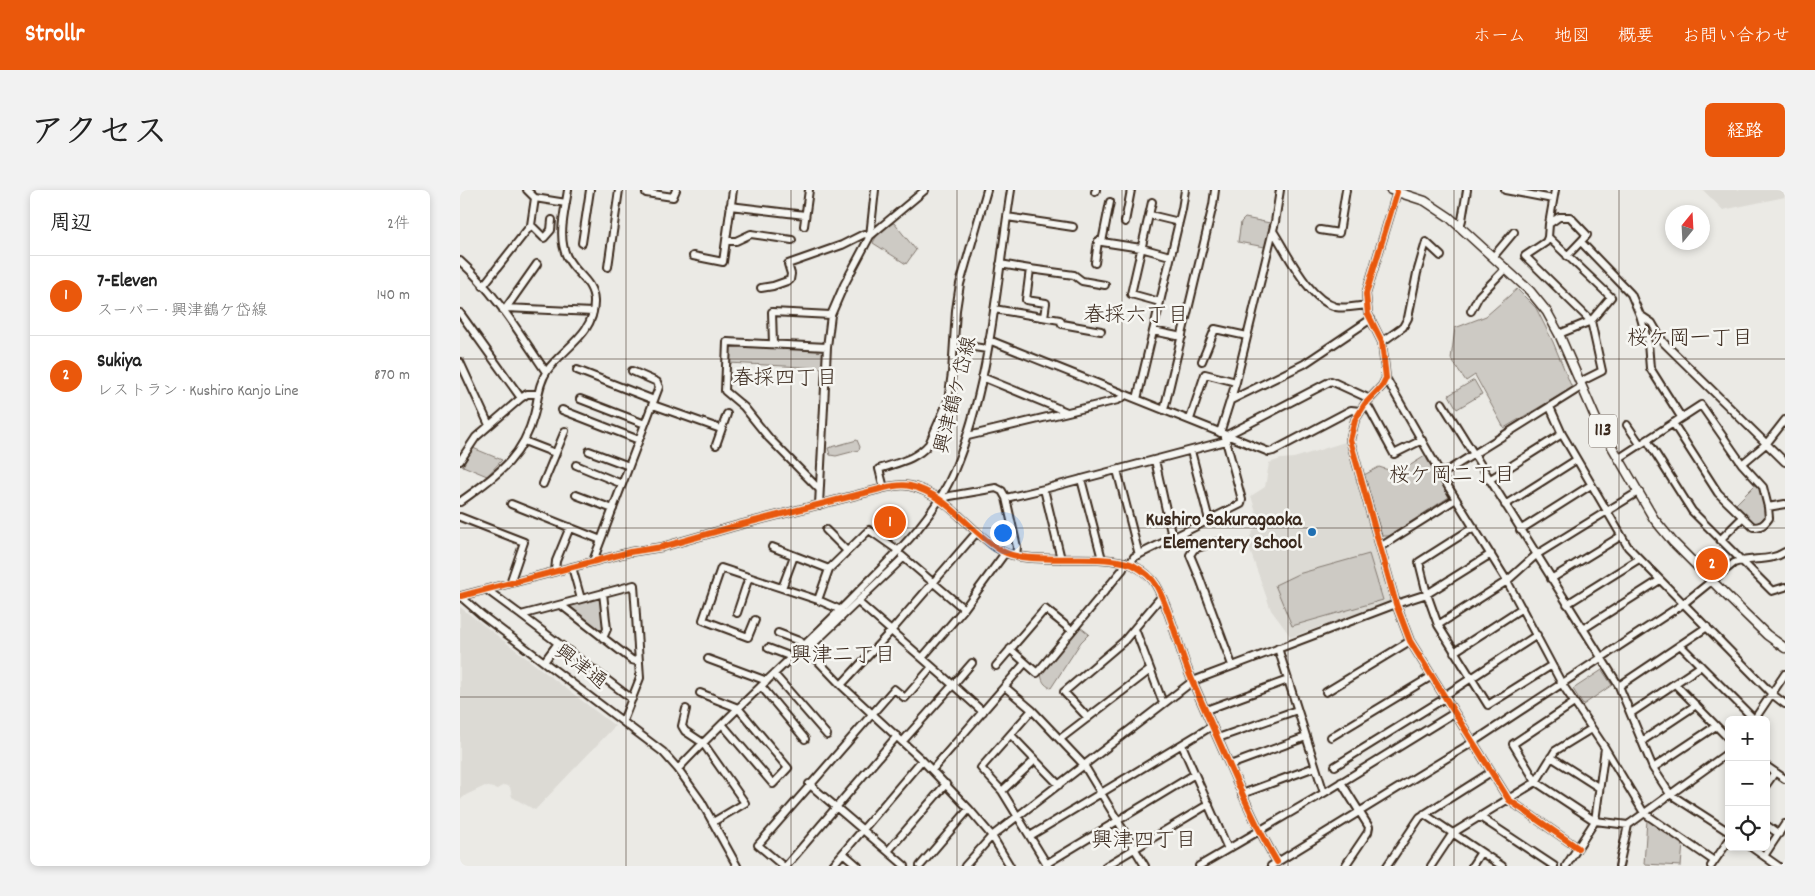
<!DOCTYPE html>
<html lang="ja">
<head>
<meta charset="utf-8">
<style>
  :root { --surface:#fff; --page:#f2f2f2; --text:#222; --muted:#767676; --line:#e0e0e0; --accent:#ea580c }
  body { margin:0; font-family:Dekko,"Klee One",sans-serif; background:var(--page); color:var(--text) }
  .controls { position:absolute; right:15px; bottom:15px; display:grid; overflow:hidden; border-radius:8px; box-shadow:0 2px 8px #0003 }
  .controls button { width:45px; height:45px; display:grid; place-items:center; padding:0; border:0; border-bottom:1px solid var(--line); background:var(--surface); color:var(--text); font:25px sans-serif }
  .compass { position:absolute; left:1205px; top:15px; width:45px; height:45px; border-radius:50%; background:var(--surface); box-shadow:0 2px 8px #0003; rotate:18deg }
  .you { position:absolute; left:542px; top:342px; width:18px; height:18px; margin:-12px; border:4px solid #fff; border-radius:50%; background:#1a73e8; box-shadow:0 0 0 8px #1a73e833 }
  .badge { display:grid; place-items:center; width:32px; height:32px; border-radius:50%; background:var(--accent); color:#fff; font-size:16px; font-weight:700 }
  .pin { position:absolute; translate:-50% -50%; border:2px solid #fff; box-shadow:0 1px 5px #0006 }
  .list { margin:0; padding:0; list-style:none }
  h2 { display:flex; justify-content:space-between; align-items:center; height:65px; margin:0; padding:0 20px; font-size:21px }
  h2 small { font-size:16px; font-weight:400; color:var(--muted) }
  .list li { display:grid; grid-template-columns:32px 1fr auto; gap:15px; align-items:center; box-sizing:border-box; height:80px; padding:0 20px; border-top:1px solid var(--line) }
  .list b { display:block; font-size:19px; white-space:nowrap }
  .list p { margin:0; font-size:16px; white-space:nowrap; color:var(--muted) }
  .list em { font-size:16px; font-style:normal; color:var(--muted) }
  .icon { flex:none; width:28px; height:28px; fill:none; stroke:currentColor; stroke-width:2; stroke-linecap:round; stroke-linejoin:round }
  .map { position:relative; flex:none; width:1325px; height:676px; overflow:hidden; border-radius:8px }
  header { display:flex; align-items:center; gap:30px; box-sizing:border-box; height:70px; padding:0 25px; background:var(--accent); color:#fff }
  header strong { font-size:24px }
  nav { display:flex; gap:28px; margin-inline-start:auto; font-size:18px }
  .intro { display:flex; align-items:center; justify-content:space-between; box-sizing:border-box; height:120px; padding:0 30px }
  h1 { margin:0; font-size:35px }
  .button { padding:12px 22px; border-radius:8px; background:var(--accent); color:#fff; font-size:18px; font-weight:700 }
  main { display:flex; gap:30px; padding:0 30px }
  aside { flex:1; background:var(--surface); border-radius:8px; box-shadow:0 2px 8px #0003 }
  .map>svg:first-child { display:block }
  .built { fill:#dcdad4 }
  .green { fill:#cdcac4; stroke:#847a71 }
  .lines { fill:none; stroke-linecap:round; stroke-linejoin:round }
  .minor-casing { stroke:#3b2a1e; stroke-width:10 }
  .major-casing { stroke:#3b2a1e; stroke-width:11 }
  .minor { stroke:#f6f6f2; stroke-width:6 }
  .major { stroke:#f6f6f2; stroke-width:8 }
  .cycleway-casing { stroke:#f6f6f2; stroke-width:9 }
  .cycleway { stroke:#e8590c; stroke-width:6 }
  .grid { fill:none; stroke:#3b2a1e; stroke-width:1; stroke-opacity:0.55 }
  .poi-dot { fill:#1f6fb2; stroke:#f6f6f2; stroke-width:2 }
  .labels { text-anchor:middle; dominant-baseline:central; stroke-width:5; stroke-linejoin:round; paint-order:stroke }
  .shield { fill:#f6f6f2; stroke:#73675e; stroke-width:1 }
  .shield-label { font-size:19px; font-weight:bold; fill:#3b2a1e }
  .street-label { font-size:20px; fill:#3b2a1e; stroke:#f6f6f2 }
  .poi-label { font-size:20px; font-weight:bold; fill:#3b2a1e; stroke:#f6f6f2; text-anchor:end }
  .neighbourhood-label { font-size:21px; fill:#3b2a1e; stroke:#f6f6f2 }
</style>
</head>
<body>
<header>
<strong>Strollr</strong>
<nav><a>ホーム</a><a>地図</a><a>概要</a><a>お問い合わせ</a></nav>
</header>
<div class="intro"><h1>アクセス</h1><a class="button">経路</a></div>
<main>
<aside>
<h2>周辺<small>2件</small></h2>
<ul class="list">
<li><span class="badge">1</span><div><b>7-Eleven</b><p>スーパー · 興津鶴ケ岱線</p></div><em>140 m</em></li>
<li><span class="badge">2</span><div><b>Sukiya</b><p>レストラン · Kushiro Kanjo Line</p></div><em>870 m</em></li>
</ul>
</aside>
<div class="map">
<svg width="1325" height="676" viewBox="0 0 1325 676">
  <rect width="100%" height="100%" fill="#ebeae5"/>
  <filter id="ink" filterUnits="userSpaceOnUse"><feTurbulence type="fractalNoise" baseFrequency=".02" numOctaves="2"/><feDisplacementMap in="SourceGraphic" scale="10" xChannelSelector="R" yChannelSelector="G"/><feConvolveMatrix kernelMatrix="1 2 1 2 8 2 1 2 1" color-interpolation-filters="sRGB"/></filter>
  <g filter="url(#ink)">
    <path class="built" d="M1243 0H1325V7L1263 20Z
      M885 252 931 412 831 447 811 420 787 352 799 331 791 306 805 297 809 273 821 269 834 268Z
      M0 417 155 536 75 620 52 607 50 597 44 595 37 599 25 596 6 605 0 610Z"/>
    <path class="green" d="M785 28 810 33 805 57 778 52 781 32Z
      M434 33 456 60 446 74 413 53C416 45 426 35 434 33Z
      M1057 99 1076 118 1093 152 1112 198 1044 238 1015 185 1006 191 991 169 995 138 1026 126Z
      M271 154 360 159 363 162 362 178 268 173V157Z
      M1014 190 1022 204 997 219 989 205Z
      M397 250 400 257 399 260 376 266 370 265 368 258Z
      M13 258 42 270 27 286 3 276Z
      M965 266 989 307 929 346H922L904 285 919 277 938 283Z
      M1295 295 1302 301 1306 325 1298 334H1292L1274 316Z
      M909 364 923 410 832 436 815 395 838 384Z
      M138 407 141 410 144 438 139 441 110 419 111 415Z
      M620 437 629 444 621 452 591 498C584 495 582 491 581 484Z
      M1142 480 1152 495 1123 515 1113 499Z
      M1187 630 1223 654 1221 676 1184 674Z"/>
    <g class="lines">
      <g class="minor-casing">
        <path id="minor" d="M187 0 186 3 213 7 216 0
          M1045 0 1093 9
          M635 2 636 0
          M937 2 906 104 908 124 922 152 926 188 922 196 905 214 895 230 890 250 892 257 936 414 950 451 1049 610 1118 658
          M75 8 106 13
          M692 12 671 104 700 112
          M270 16 345 25
          M690 25 719 32
          M547 27 613 37
          M665 32 671 0
          M1089 34 1095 0
          M71 35 84 48 91 40 92 30
          M344 36 349 0
          M1000 37 1002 30 1007 0
          M860 40 879 43 886 0
          M813 41C828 64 848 109 876 117 886 119 897 116 907 115
          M1088 47 1089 34 1099 27H1110L1127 45 1107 66
          M267 51H276L291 44 332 50
          M642 52 681 58 710 66
          M1121 52 1171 104 1180 125 1188 153 1190 178 1221 227
          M122 53 130 0
          M233 66 263 72 273 0
          M1033 67 1054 42
          M0 71C35 102 60 144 86 182
          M635 73 638 51 642 52 650 12
          M540 74 570 79
          M148 77 159 0
          M23 96 71 35 75 8 67 0
          M301 98 313 96 330 90 331 84 328 74 382 55 404 44 410 46 415 0
          M46 118 77 74
          M534 119 600 130 602 134 641 141
          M43 120 46 118 133 122
          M1011 121 1019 106 1046 78
          M0 123 61 208
          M1180 125 1192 133 1203 152 1325 272
          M584 127 586 113 566 110 570 79 614 85 622 91 645 95
          M693 141 722 147
          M1099 144 1131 131 1065 66 1086 52 1088 47 1151 107 1131 131 1142 181 1120 192
          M529 150 809 262 813 261 891 220 900 221
          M922 152 943 137 948 128 957 83 966 52 981 66
          M313 154 312 122 371 125
          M494 154 527 159
          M742 171 755 139 787 146
          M0 172 29 235
          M117 180 194 210
          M522 187 607 222
          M926 188 989 298 1047 391 1102 494 1145 558 1184 623 1254 671
          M120 209 185 234
          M677 209 722 19 725 0
          M771 210 844 174 911 129
          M982 213 1159 496 1193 578 1210 604 1269 642
          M905 214 909 218 934 264 962 250
          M193 215 261 239
          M1090 217 1102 244 1168 357 1312 504 1325 514
          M102 220 179 250
          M704 220 753 15 755 0
          M730 229 745 184 776 192
          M1167 235 1180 254
          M760 243 776 192 815 32 820 0
          M767 245 871 191 910 209
          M508 246 658 210 666 205
          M1187 250 1232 321 1312 401 1325 397
          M64 251 95 263
          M256 255 267 224
          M129 261 169 276
          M731 261 749 330
          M1158 269 1241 215 1282 274 1303 297 1308 317 1309 328C1304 335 1301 337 1293 337L1258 303 1213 233
          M695 270 712 347
          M0 271 16 247 61 208 67 204H78
          M1282 274 1307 253 1325 230
          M116 275 162 294
          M657 280 679 365
          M982 284 1121 197
          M621 289 642 369
          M1029 290 1102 244
          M83 294 105 241
          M424 298 419 279C439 272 455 270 469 254L488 211 492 183 496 120 500 94 527 0
          M359 299 309 248 284 217 265 201 267 152 367 157
          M584 299 601 369
          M116 305 153 319
          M546 308 584 299 766 251
          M479 310 490 306 536 298 542 301 546 308 557 357 556 366
          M0 312C35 286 62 270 74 225 78 211 78 194 87 181 103 158 135 144 134 111 133 90 115 84 107 67 97 47 105 21 108 0
          M51 314 141 350
          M359 315 367 157 371 125 384 95 410 46 465 0
          M1045 315 1116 270
          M1308 317 1325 314
          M0 327 64 352 50 393
          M1014 337 959 372 967 404 978 435 1028 515 1092 475
          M366 340 387 361
          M1060 340 1131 295
          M1260 350 1282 328
          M755 352 734 359 730 365 740 389 772 475
          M312 357 369 379
          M920 357 996 309
          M442 366 504 419
          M133 371 199 197 197 192 172 181
          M670 374 674 367 781 314 782 310 765 247
          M112 377 121 409
          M95 381 96 371 110 337
          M1091 389 1161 346
          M322 398 334 366
          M27 400 61 425 174 395 180 488 163 531
          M0 406 23 426 203 562 218 579 241 611 277 676
          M1 406 170 362 202 357 279 335 424 298C432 296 441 294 450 296 488 304 510 343 542 361 565 374 622 366 651 370 658 371 666 372 673 375 682 380 691 386 696 395 710 419 718 456 729 483 742 514 756 544 769 574 784 608 798 640 817 672
          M358 410 369 379 409 340 439 361
          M398 412 493 495 443 551
          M1107 414 1179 369
          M101 415 172 470 179 472
          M277 423 289 387
          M61 425 172 509
          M295 430 288 447 243 430 261 378 358 410 381 420
          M978 435 1047 391 1076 365 1178 302
          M675 439 703 513
          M1123 439 1200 390
          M318 443 339 451 381 495 462 570 509 619 532 646 550 676
          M143 448 147 439 143 403
          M1220 455 1294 529
          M308 458 332 467
          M818 458 864 603
          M550 459 577 483 663 379 665 372
          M347 460 443 368
          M994 462 1062 418
          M462 468 504 419 545 363
          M248 469 307 491
          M84 472 98 453
          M512 473 493 495 523 522
          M536 476 585 419 611 440
          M314 484 367 545
          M1215 494 1269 549
          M381 495 432 440 517 342
          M301 496 345 549
          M1159 496 1247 437
          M545 497 572 520 624 575 685 676
          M866 502 950 451
          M240 503 278 518 328 578 313 594 262 534
          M984 506 1077 445
          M1114 513 1053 554 1076 592 1135 631 1168 635 1269 562
          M226 519 222 536 225 541 243 553 285 613 253 632
          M572 520 521 578 542 601 588 676
          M746 520 828 490
          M1171 523 1241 476
          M628 528 604 502 664 451 701 407
          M1294 530 1325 484
          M551 545 599 595
          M871 547 972 486
          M758 548 837 520
          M600 549 690 480
          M1182 551 1236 515
          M722 555 768 659
          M1091 567 1138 597
          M770 575 846 547
          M875 576 985 508
          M1306 576 1325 589
          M1193 578 1256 536
          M218 579C274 519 336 465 393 407 431 368 473 331 494 281 531 193 536 94 551 0
          M472 580 565 473
          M881 592 909 637 908 642 885 676
          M349 594 445 676
          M1306 595 1315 582
          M542 601 575 570
          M782 604 855 577
          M964 624 1042 676
          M1020 627 1094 676
          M1306 635 1319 644
          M570 646 752 536
          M1291 657 1318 676
          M428 661 486 594
          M383 663 398 676
          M1304 666 1325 634
          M586 674 735 584
          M323 676 298 655 434 499 445 508 472 477
          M326 676 437 546
          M372 676 462 570
          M460 676 509 619
          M505 676 532 646 733 491 936 414 967 404 1031 364
          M646 676 749 614
          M739 676 864 603 994 523
          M811 676 1013 552 1223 414 1274 373C1291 367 1310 372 1325 362
          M927 676 960 627 1031 582
          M971 676 993 643 1076 592 1095 561 1131 539
          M1012 676 1021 662
          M1106 676 1135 631 1145 558
          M1159 676 1168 635
          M1251 676 1269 650"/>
      </g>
      <g class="major-casing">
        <path id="major" d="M931 0 965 11 989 27 1070 101 1087 122 1099 144 1136 229 1194 329 1213 352 1263 402 1307 445 1325 458"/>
      </g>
      <use href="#minor" class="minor"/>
      <use href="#major" class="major"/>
      <g class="cycleway-casing">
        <path id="cycleway" d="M937 2 906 104 908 124 922 152 926 188 922 196 905 214 895 230 890 250 892 257 936 414 950 451 1049 610 1118 658
          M1 406 170 362 202 357 279 335 424 298C432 296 441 294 450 296 488 304 510 343 542 361 565 374 622 366 651 370 658 371 666 372 673 375 682 380 691 386 696 395 710 419 718 456 729 483 742 514 756 544 769 574 784 608 798 640 817 672"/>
      </g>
      <use href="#cycleway" class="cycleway"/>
    </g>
  </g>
  <path class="grid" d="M166 0V676M331 0V676M497 0V676M662 0V676M828 0V676M994 0V676M1159 0V676M0 169H1325M0 338H1325M0 507H1325"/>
  <circle class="poi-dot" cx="852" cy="342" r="5"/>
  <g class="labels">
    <rect class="shield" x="1129" y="224.5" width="28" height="33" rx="4"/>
    <g class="shield-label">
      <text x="1143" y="241">113</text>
    </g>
    <g class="street-label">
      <text transform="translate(497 205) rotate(-76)">興津鶴ケ岱線</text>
      <text transform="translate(120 478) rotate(37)">興津通</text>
    </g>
    <g class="poi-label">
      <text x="842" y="331">Kushiro Sakuragaoka<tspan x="842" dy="23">Elementery School</tspan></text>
    </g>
    <g class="neighbourhood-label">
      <text x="676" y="127">春採六丁目</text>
      <text x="1230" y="150">桜ケ岡一丁目</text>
      <text x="325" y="190">春採四丁目</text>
      <text x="992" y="287">桜ケ岡二丁目</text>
      <text x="383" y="467">興津二丁目</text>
      <text x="684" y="652">興津四丁目</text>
    </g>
  </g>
</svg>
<div class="controls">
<button>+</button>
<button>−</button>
<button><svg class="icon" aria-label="locate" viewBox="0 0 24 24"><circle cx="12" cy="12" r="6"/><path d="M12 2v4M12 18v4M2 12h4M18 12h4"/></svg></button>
</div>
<svg class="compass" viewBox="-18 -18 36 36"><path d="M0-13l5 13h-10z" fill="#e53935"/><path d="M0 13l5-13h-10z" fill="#767676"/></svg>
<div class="you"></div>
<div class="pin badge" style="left:430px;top:332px">1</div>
<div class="pin badge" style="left:1252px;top:374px">2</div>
</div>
</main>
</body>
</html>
